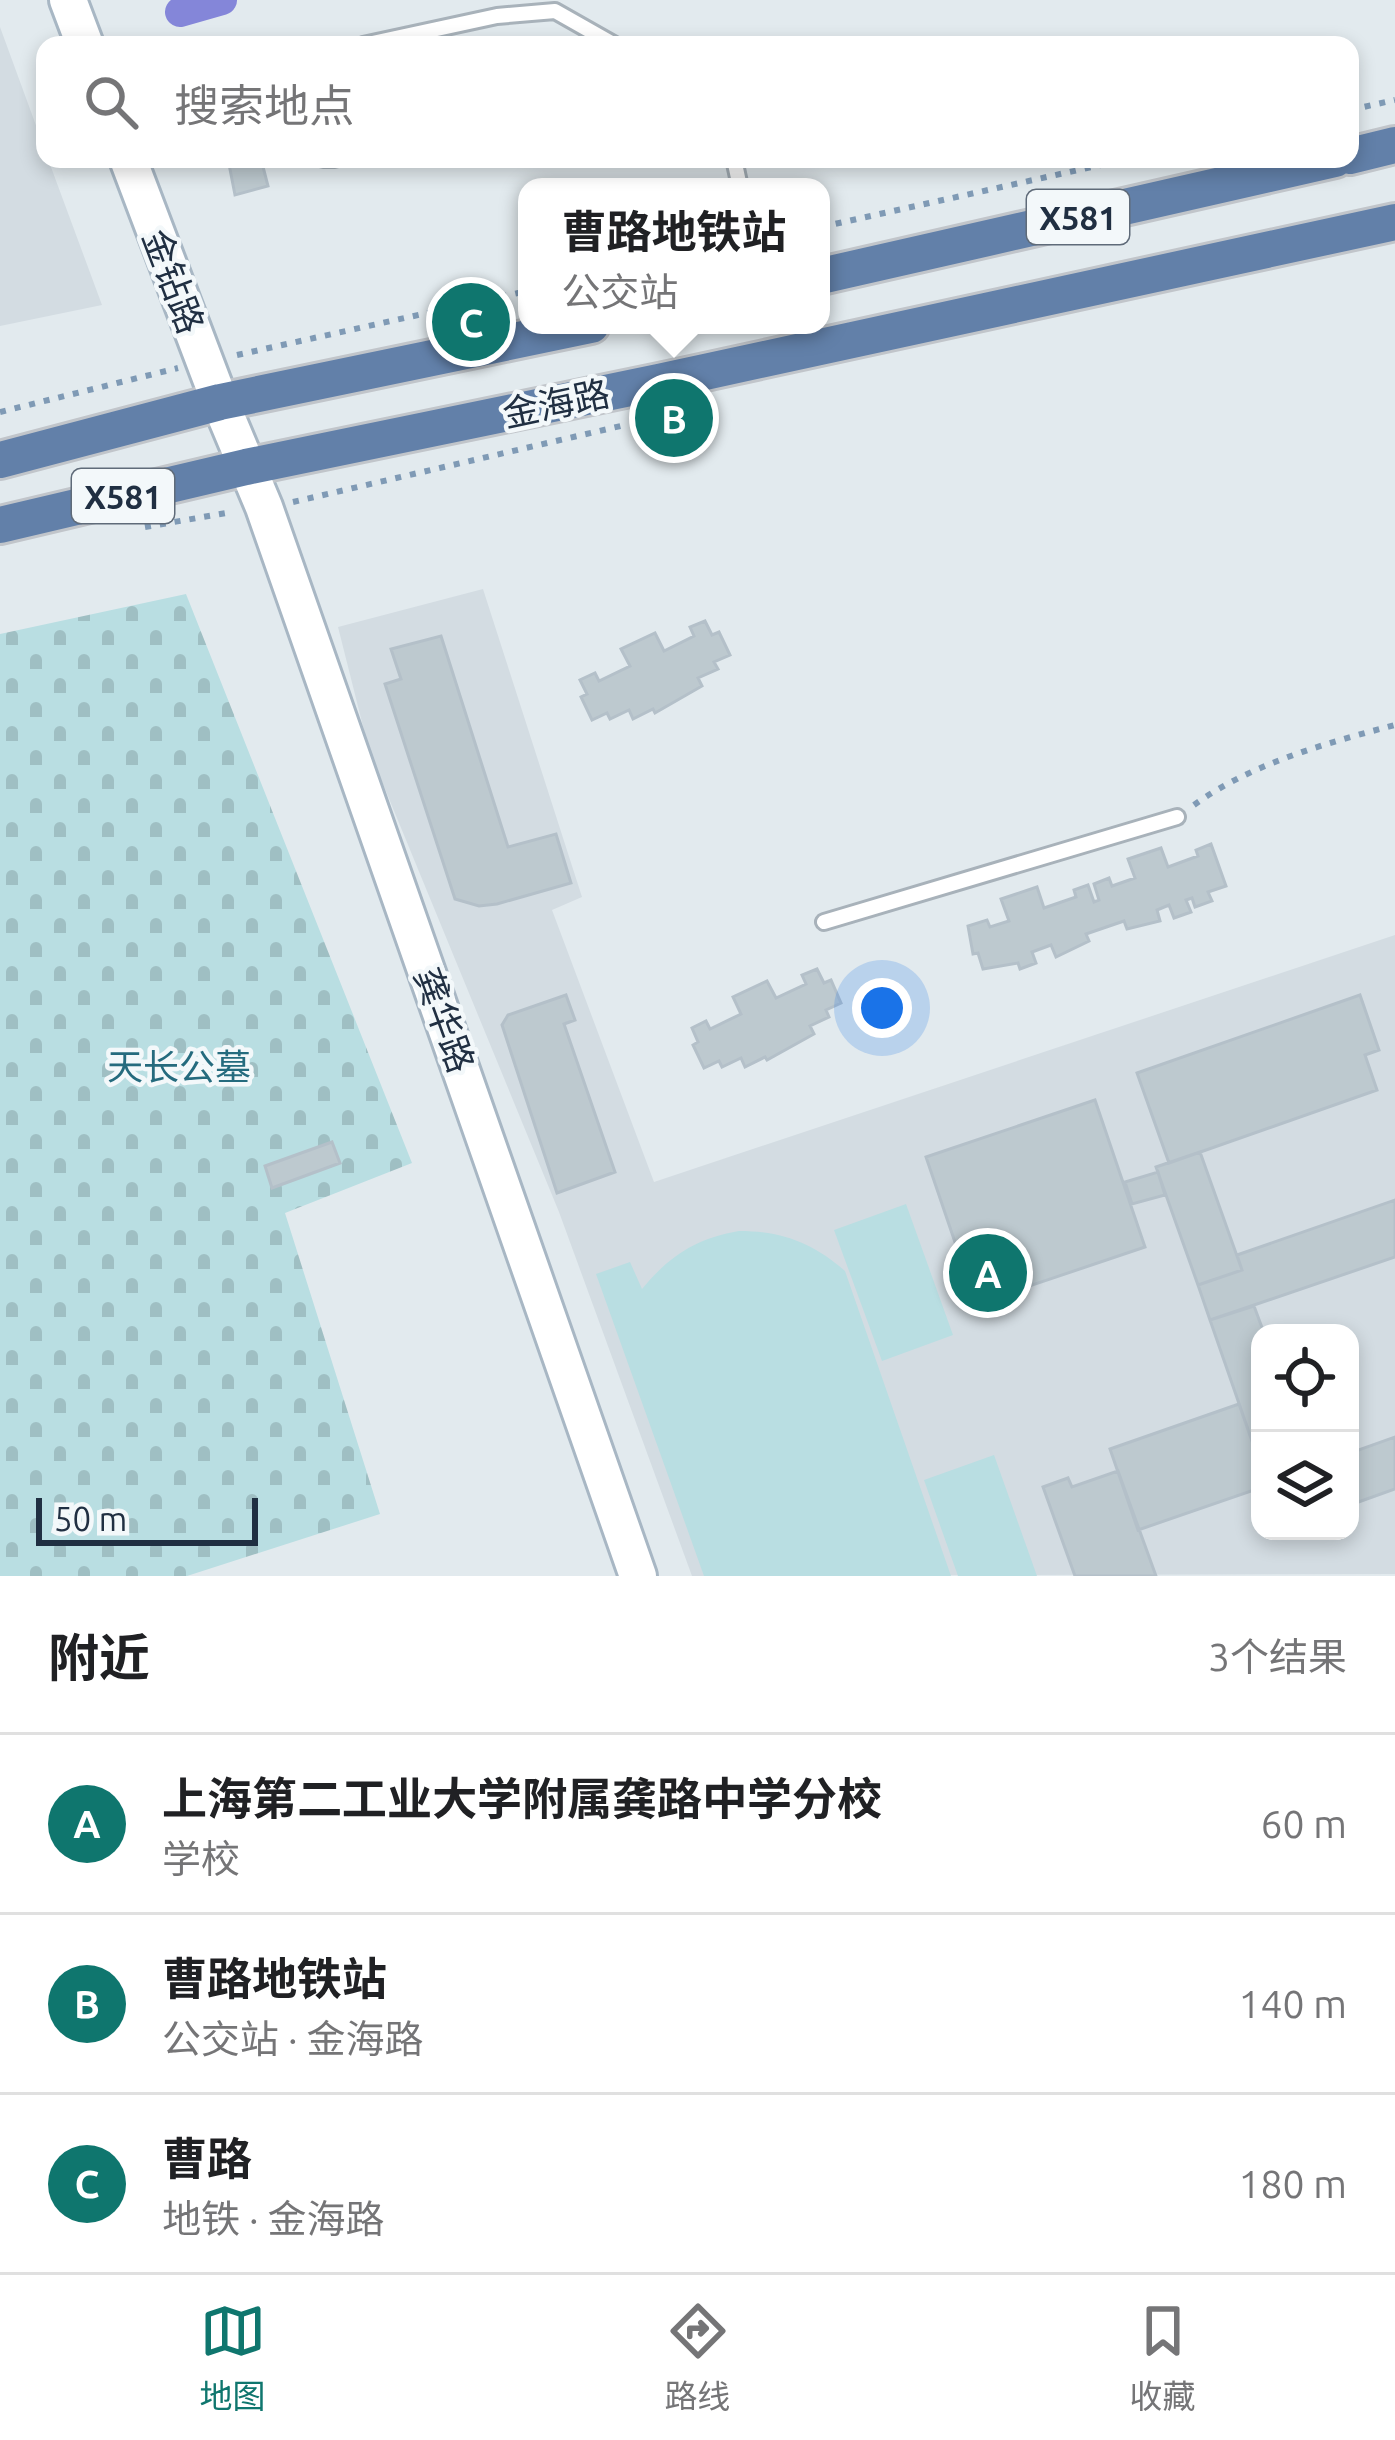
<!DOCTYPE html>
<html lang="zh">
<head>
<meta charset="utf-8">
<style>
  :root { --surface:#fff; --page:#f6f6f6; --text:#202124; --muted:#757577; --line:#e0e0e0; --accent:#0f766e }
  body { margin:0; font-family:Ubuntu,"Noto Sans SC",sans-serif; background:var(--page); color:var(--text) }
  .controls { position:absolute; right:36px; bottom:36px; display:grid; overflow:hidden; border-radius:24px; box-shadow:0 6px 18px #0003 }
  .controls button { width:108px; height:108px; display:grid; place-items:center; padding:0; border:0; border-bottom:3px solid var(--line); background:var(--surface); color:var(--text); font:60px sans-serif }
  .scale { position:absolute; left:36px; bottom:30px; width:222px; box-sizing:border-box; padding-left:12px; border:6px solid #202f42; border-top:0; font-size:33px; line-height:42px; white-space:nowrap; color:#202f42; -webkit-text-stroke:9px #f3f8fa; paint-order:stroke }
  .you { position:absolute; left:882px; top:1008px; width:42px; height:42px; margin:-30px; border:9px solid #fff; border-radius:50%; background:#1a73e8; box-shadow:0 0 0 18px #1a73e833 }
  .badge { display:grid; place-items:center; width:78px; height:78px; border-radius:50%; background:var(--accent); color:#fff; font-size:39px; font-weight:700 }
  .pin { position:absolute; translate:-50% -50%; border:6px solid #fff; box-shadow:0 3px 12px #0006 }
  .popup { position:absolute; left:518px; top:178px; width:312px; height:156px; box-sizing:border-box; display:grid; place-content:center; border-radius:24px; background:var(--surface); filter:drop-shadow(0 3px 9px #0005); font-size:39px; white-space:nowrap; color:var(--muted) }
  .popup b { font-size:45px; color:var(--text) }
  .popup::after { content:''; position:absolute; left:50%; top:100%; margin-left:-24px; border:24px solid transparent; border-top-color:var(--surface) }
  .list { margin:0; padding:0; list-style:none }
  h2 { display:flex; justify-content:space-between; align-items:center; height:156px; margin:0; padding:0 48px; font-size:51px }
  h2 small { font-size:39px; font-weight:400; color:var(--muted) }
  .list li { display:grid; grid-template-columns:78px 1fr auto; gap:36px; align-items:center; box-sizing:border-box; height:180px; padding:0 48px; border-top:3px solid var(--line) }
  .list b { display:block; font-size:45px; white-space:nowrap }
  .list p { margin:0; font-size:39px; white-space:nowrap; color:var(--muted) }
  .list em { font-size:39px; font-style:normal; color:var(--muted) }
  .icon { flex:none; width:66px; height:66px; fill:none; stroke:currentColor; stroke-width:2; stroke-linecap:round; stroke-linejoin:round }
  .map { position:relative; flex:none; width:1395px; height:1576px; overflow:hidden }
  .search { position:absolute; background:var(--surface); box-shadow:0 6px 18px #0003; left:36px; right:36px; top:36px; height:132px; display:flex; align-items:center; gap:30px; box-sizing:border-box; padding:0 42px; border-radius:24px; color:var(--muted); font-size:45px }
  .sheet { height:696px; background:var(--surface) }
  nav { display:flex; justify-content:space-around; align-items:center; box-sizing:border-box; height:168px; border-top:3px solid var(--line); background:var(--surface); font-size:33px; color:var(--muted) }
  nav a { display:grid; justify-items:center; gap:6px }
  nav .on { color:var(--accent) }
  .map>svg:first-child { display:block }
  .built { fill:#d3dce2; fill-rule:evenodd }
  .grass { fill:#b9dee2 }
  .cemetery { fill:url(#cemetery-stones) }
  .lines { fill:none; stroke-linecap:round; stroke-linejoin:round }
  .canal { stroke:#8486d9; stroke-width:30 }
  .building { fill:#bdc9cf; stroke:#b4c0c9; stroke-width:3 }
  .lane-casing { stroke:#a8b2ba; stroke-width:20 }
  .secondary-casing { stroke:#a8b7c4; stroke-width:42 }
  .primary-casing { stroke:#c1c5ca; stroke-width:42 }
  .path { stroke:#7f9ab5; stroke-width:6; stroke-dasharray:6 9; stroke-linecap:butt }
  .lane { stroke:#fff; stroke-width:14 }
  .secondary { stroke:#fff; stroke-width:36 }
  .primary { stroke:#6280a9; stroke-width:36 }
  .labels { text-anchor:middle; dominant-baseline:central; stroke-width:9; stroke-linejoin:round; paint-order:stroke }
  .shield { fill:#f3f8fa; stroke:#5f6b79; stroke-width:3 }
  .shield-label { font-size:33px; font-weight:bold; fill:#202f42 }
  .street-label { font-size:36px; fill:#202f42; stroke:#f3f8fa }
  .park-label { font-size:36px; fill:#256b7e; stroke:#f3f8fa }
</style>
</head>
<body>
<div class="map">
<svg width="1395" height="1576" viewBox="0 0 1395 1576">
  <defs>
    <pattern id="cemetery-stones" width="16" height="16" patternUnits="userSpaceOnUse" patternTransform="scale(3)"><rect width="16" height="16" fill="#b9dee2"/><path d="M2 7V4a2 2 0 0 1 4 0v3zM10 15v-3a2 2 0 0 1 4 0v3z" fill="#9fbfc3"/></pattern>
  </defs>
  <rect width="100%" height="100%" fill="#e2eaee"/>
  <path class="built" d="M0 27 45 150V159H48L102 305 0 326Z
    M483 589 582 897 552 910 654 1182 1395 935V1574L692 1576 559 1212 369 750 338 627ZM1260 1333H1350V1531H1260Z"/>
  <path class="grass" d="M906 1204 953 1335 882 1361 834 1230Z
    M739 1231C782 1231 813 1243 845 1271L951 1576H704L596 1274 630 1262 642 1289C669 1256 697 1238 739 1231Z
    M994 1455 1037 1576H958L924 1480Z"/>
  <path class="cemetery" d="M186 594 412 1163 285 1213 380 1514 187 1576H0V634Z"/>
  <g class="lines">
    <path class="canal" d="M180 12 222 0"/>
  </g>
  <path class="building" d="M228 159H261L268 186 235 195Z
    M705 621 712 635 719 632 730 655 714 662 718 669 698 678 702 686 655 713 653 709 633 719 629 710 610 719 607 713 592 720 581 697 587 694 580 680 595 673 599 681 630 666 621 649 655 633 664 651 694 636 690 627Z
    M441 636 508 847 556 834 571 883 497 904 479 906 455 899 385 684 401 679 391 649Z
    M1211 844 1226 886 1208 892 1212 901 1195 907 1192 898 1186 900 1191 912 1174 918 1169 905 1157 910 1160 921 1127 929 1124 921 1086 934 1089 941 1056 957 1051 945 1032 952 1036 963 1020 969 1018 963 983 969 978 953 973 954 968 926 987 920 990 927 1009 921 1001 899 1037 887 1044 908 1076 897 1074 890 1088 885 1094 902 1099 900 1094 884 1109 878 1112 886 1135 878 1128 859 1161 848 1168 867 1198 856 1196 850Z
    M817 969 824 983 831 980 841 1003 826 1010 829 1017 810 1026 814 1034 767 1060 765 1057 745 1067 741 1058 722 1067 719 1061 704 1068 693 1045 698 1042 692 1028 706 1021 710 1029 741 1014 733 997 767 981 776 998 806 984 802 975Z
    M566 995 575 1020 564 1024 615 1172 557 1193 502 1025 508 1015Z
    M1360 995 1379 1050 1365 1055 1377 1090 1169 1163 1137 1073Z
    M1095 1100 1145 1247 976 1304 926 1157Z
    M332 1142 340 1163 272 1188 265 1166Z
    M1200 1152 1242 1270 1198 1285 1156 1167Z
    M1158 1172 1165 1195 1132 1204 1125 1182Z
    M1395 1200V1257L1210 1320 1198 1285 1242 1270 1237 1255Z
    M1254 1306 1264 1333H1260V1464L1210 1320Z
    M1239 1404 1260 1464V1488L1138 1530 1110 1449Z
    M1395 1437V1489L1350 1505V1453Z
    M1118 1471 1156 1576H1075L1043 1487 1068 1478 1072 1487Z"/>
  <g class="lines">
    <g class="lane-casing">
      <path id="lane" d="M363 45 497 16 555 11 615 45
        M323 159H335
        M734 159 740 187
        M824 922 1177 817"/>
    </g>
    <g class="secondary-casing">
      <path id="secondary" d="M68 0 85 45
        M128 159 220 402 264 507 638 1576"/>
    </g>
    <g class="primary-casing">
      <path id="primary" d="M1350 156 1395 145
        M821 276 1335 159
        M0 460 220 402 591 325
        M0 525 246 467 659 382 1395 222"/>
    </g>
    <path class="path" d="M1350 110 1395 100
      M821 227 1128 159
      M237 355 527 291
      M0 412 178 368
      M293 502 625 425
      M145 527 232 512
      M1194 805C1252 763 1327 743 1395 725"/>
    <use href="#lane" class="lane"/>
    <use href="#secondary" class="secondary"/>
    <use href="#primary" class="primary"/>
  </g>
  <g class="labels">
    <g class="shield">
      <rect x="1027" y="190" width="102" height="54" rx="9"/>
      <rect x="72" y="469" width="102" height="54" rx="9"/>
    </g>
    <g class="shield-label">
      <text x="1078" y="217">X581</text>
      <text x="123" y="496">X581</text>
    </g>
    <g class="street-label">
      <text transform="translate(174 281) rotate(69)">金钻路</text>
      <text transform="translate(556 403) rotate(-12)">金海路</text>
      <text transform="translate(445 1020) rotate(70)">龚华路</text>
    </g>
    <g class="park-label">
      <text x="179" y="1066">天长公墓</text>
    </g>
  </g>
</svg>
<div class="controls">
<button><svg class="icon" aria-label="locate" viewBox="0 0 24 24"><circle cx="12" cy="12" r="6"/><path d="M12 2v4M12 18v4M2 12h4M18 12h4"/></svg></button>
<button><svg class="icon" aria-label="layers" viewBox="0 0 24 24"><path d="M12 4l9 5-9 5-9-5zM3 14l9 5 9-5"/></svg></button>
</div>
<div class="scale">50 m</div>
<div class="you"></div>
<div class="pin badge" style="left:988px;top:1273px">A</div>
<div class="pin badge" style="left:674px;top:418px">B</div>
<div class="popup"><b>曹路地铁站</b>公交站</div>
<div class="pin badge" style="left:471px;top:322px">C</div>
<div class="search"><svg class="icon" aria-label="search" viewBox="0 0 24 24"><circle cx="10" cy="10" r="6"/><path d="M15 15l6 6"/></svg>搜索地点</div>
</div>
<section class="sheet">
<h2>附近<small>3个结果</small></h2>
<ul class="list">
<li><span class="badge">A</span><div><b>上海第二工业大学附属龚路中学分校</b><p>学校</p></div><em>60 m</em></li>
<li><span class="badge">B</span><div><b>曹路地铁站</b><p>公交站 · 金海路</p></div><em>140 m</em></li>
<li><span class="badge">C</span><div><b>曹路</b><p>地铁 · 金海路</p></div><em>180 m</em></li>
</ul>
</section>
<nav>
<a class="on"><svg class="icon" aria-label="map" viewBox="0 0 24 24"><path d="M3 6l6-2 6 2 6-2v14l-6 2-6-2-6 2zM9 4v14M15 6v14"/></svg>地图</a>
<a><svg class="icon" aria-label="directions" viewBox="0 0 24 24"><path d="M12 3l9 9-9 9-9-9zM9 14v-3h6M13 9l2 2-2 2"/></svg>路线</a>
<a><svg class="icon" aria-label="saved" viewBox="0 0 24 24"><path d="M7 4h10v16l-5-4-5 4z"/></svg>收藏</a>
</nav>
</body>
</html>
